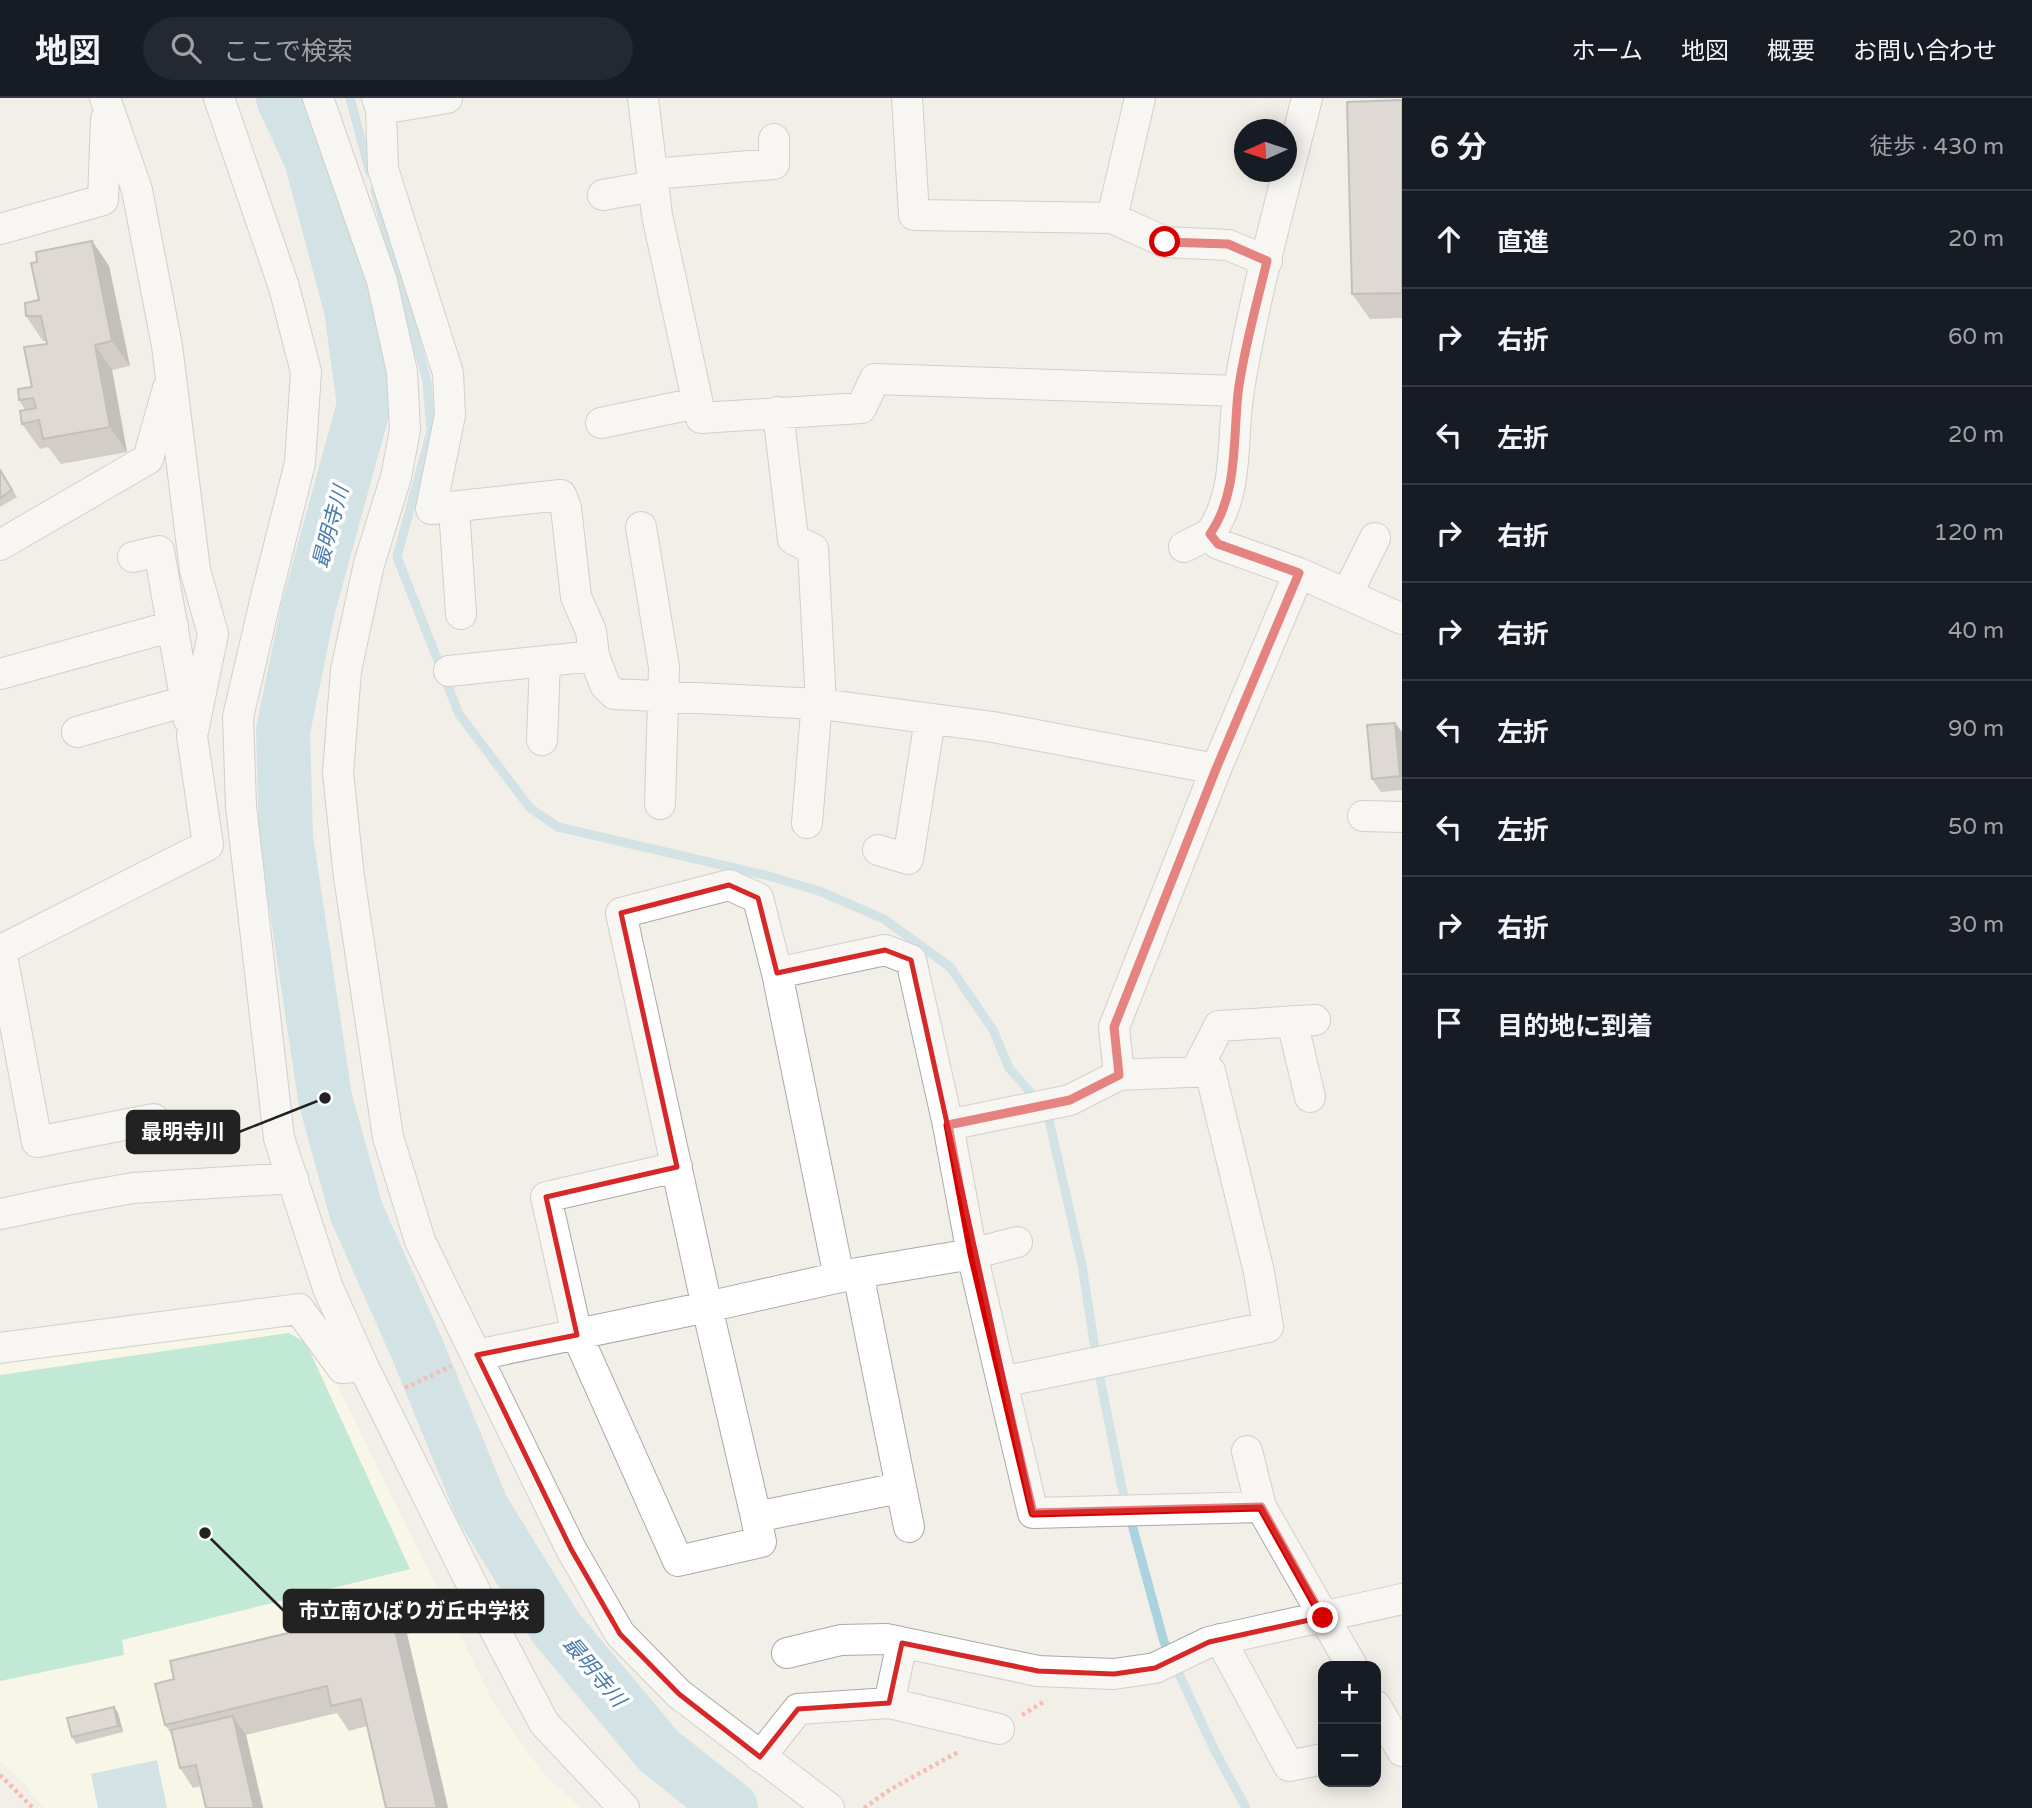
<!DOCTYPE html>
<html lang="ja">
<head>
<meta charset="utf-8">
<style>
  :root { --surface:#171b24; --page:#242831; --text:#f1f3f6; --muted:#9ea1a6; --line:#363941 }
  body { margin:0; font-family:"Varela Round","Noto Sans JP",sans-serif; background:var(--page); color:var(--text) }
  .controls { position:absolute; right:21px; bottom:21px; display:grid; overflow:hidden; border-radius:14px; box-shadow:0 4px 18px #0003 }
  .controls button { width:63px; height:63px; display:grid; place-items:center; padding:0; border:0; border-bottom:2px solid var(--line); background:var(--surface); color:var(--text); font:35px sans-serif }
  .compass { position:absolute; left:1234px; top:21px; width:63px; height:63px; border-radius:50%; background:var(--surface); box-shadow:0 4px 18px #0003; rotate:267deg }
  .stop { position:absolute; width:21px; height:21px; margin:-16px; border:5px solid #d40000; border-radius:50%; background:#fff }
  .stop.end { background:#d40000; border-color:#fff; box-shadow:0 2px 7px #0008 }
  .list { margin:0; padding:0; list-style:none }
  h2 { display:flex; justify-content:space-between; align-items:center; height:91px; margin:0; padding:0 28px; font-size:30px }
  h2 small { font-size:23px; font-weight:400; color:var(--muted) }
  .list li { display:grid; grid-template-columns:46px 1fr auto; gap:21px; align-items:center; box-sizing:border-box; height:98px; padding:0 28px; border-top:2px solid var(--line) }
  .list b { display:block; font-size:26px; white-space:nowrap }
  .list em { font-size:23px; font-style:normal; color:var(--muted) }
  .icon { flex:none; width:38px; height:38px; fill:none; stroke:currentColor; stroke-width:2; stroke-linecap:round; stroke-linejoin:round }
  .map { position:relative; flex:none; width:1402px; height:1710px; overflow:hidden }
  header { display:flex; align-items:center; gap:42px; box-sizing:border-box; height:98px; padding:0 35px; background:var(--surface); border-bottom:2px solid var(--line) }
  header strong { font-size:33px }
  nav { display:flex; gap:38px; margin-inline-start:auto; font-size:24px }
  .search { width:490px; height:63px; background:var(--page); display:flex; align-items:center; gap:18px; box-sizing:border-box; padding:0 24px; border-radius:38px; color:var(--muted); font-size:26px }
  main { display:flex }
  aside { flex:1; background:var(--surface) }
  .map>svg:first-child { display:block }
  .education { fill:#ffffe5 }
  .pitch { fill:#88e0be }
  .water { fill:#aad3df }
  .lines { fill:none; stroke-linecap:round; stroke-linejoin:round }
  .stream { stroke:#aad3df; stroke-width:9 }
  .river { stroke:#aad3df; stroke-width:54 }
  .minor-casing { stroke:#a9a9a9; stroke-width:32 }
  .path { stroke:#fa8072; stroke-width:4.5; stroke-dasharray:3.5 3.5; stroke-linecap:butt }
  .minor { stroke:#fff; stroke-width:30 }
  .wall { fill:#aba49e }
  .shaded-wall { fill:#8b8681 }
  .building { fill:#c7bfb8; stroke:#8b8681; stroke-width:2 }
  .route { stroke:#d40000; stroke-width:9 }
  .marked { fill:none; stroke:#d62828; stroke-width:5; stroke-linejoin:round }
  .labels { text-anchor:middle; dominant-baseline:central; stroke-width:7; stroke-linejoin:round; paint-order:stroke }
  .water-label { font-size:21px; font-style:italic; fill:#4a7aab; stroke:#fff }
  .leader { fill:none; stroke:#222; stroke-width:2.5 }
  .callout-dot { fill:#222; stroke:#fff; stroke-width:2.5 }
  .callout { fill:#222; stroke:#222; stroke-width:2.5 }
  .callout-label { font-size:21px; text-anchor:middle; font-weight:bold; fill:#fff }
</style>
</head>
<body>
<header>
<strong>地図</strong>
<div class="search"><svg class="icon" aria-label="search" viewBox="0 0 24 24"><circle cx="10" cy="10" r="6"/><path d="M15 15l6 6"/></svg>ここで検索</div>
<nav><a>ホーム</a><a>地図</a><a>概要</a><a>お問い合わせ</a></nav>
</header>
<main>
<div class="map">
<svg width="1402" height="1710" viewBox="0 0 1402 1710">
  <rect width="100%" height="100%" fill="#f2efe9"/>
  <path class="education" d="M293 1222 312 1236 496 1610 542 1674 581 1710H43L24 1685 0 1663V1260Z"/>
  <path class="pitch" d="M289 1235 306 1245 410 1471 122 1542 124 1557 0 1583V1277Z"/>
  <path class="water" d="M157 1662 167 1710H98L91 1676Z"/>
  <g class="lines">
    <path class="stream" d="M350 0 370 75
      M375 92 427 283 431 333 397 459 459 616 530 710 558 729 765 777 819 793 884 821 950 869 993 932 1009 970 1037 1002
      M1047 1013 1082 1167 1098 1270 1122 1390 1164 1544 1214 1651 1246 1710"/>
    <path class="river" d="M283 0 311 61 351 211 364 307 308 511 283 633 286 740 325 1000 356 1113 418 1253 482 1410 556 1530 659 1653 731 1710"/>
    <g class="minor-casing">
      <path id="minor" d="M105 0 137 92 167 248 195 472 213 536 192 638 208 747 1 852 37 1044 154 1021
        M219 0 284 189 306 274 300 365 267 495 238 619 241 708 279 1040 328 1190 363 1268 482 1507 544 1625 624 1710
        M318 0 382 183 402 274 405 332 396 379 369 466 346 572 338 675 349 779 388 1039 420 1143 571 1451 620 1536 679 1596 829 1710
        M377 0 381 11 447 0
        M643 0 657 117 701 320 861 310 875 281 1239 293
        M907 0 914 117 1112 120 1165 144 1228 147 1267 163
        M1307 0C1283 96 1255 193 1239 291 1231 340 1240 394 1210 436L1218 446 1299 475 1402 521
        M381 11 383 71 448 275 450 317 431 411 561 397 566 410 576 499 591 533 594 558 605 587 614 596 821 606 993 629 1216 671
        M652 76 774 66V41
        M603 97 653 88
        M1112 120 1140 0
        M0 131 103 102 106 21
        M778 314 793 441 813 451 821 606 816 615 807 725
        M601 325 697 305
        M454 410 461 516
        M641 429 664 569 660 706
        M0 447 148 361 168 290
        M1184 449 1210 436
        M133 459 159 453 189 622
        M1347 496 1375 440
        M449 573 594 558
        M0 576 173 528
        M77 634 186 603
        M542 642 545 563
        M1363 718 1402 719
        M878 752 908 761 930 621
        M777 875 885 852 911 862 948 1027 1070 1002 1119 977 1114 929 1216 671 1299 475
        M1292 923 1310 999
        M1196 973 1219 928 1315 922
        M1119 977 1210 973 1259 1174 1268 1229 1002 1284 1033 1415 1261 1409 1352 1568
        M948 1027 972 1156 1002 1284
        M677 1069 546 1099 577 1237 678 1463 761 1444 756 1419 899 1390
        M0 1116 66 1102 133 1090 293 1080
        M0 1250 299 1211 342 1270 363 1268
        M477 1257 707 1209 621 815 729 787 758 800 777 875 839 1179
        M1247 1353 1261 1409
        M756 1419 707 1209 858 1175
        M909 1429 858 1175 972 1156 1017 1144
        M1220 1541 1289 1668 1323 1661
        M787 1555 841 1542 886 1541 1038 1573 1114 1576 1155 1570 1209 1544 1402 1501
        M889 1605 902 1545
        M1376 1608 1402 1653
        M760 1659 798 1611 889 1605 999 1631"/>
    </g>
    <path class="path" d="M405 1290 451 1268
      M1022 1617 1045 1603
      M0 1677 33 1710
      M864 1710 891 1691 960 1653"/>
    <use href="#minor" class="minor"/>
  </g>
  <path class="wall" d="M1402 2V220L1370 221 1352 196Z
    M92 143 109 168 130 268 112 272 127 354 61 366 48 349 40 351 22 326 25 312 19 302 32 289 47 246 46 243H43L26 218 39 202 37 164Z
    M0 372 17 399 0 409Z
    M1402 634V692L1381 694 1372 681Z
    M390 1511 407 1536 448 1710H386L367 1628 349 1633 337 1615 246 1637 263 1710H206L201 1688 193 1690 180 1670 172 1637 165 1627 174 1581Z
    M114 1609 118 1615 123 1634 76 1646 72 1639Z"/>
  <path class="shaded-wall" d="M92 143 109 168 130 268 112 243Z
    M95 247 112 272 127 354 110 329Z
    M1395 625 1402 634V682L1400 678Z
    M390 1511 407 1536 448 1710H437Z
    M114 1609 118 1615 123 1634 118 1628Z
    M233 1618 246 1637 263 1710H254Z"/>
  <path class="building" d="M1402 2V195L1352 196 1347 4Z
    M92 143 112 243 95 247 110 329 43 341 39 322 22 326 20 313 36 310 33 300 19 302 18 291 32 289 24 249 47 246 41 218H26L25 205 39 202 31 165 37 164 36 154Z
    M0 372 12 392 0 400Z
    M1395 625 1400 678 1372 681 1367 627Z
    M390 1511 437 1710H386L361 1601 331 1608 327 1588 165 1627 155 1586 174 1581 170 1563Z
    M114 1609 118 1628 72 1639 67 1620Z
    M233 1618 254 1710H206L196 1667 180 1670 171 1632Z"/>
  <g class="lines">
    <path class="route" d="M1165 144 1228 146 1267 163C1257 205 1243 254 1238 295 1233 342 1238 396 1210 436L1218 446 1299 475 1216 671 1114 929 1119 977 1070 1002 948 1027 972 1156 1033 1415 1261 1409 1323 1520"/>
  </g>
  <path d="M0 0H1402V1710H0ZM729 787 758 800 777 875 885 852 911 862 1033 1415 1261 1409 1323 1519 1209 1544 1155 1570 1114 1576 1038 1573 902 1545 889 1605 798 1611 760 1659 679 1596 620 1536 571 1451 477 1257 577 1237 546 1099 677 1069 621 815Z" fill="#f2efe9" fill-opacity=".55" fill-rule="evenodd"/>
  <path class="marked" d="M729 787 758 800 777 875 885 852 911 862 1033 1415 1261 1409 1323 1519 1209 1544 1155 1570 1114 1576 1038 1573 902 1545 889 1605 798 1611 760 1659 679 1596 620 1536 571 1451 477 1257 577 1237 546 1099 677 1069 621 815Z"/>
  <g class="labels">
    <g class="water-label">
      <text transform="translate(331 429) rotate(-75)">最明寺川</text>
      <text transform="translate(594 1574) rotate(50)">最明寺川</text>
    </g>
  </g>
  <path class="leader" d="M325 1000L239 1034M205 1435L284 1513"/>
  <g class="callout-dot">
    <circle cx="325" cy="1000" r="7"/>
    <circle cx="205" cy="1435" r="7"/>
  </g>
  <g class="callout">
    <rect x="127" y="1013" width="112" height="42" rx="7"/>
    <rect x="284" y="1492" width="259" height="42" rx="7"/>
  </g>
  <g class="callout-label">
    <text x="183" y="1041">最明寺川</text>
    <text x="414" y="1520">市立南ひばりガ丘中学校</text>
  </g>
</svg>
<div class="controls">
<button>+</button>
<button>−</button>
</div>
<svg class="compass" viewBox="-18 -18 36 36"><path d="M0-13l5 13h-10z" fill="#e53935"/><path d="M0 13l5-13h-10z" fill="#9ea1a6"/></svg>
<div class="stop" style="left:1165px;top:144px"></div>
<div class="stop end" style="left:1323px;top:1520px"></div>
</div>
<aside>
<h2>6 分<small>徒歩 · 430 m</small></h2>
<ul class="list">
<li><svg class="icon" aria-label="ahead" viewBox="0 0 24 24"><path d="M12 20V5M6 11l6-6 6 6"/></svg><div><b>直進</b></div><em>20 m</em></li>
<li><svg class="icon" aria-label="right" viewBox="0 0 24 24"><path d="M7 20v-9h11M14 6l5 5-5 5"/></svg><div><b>右折</b></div><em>60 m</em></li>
<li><svg class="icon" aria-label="left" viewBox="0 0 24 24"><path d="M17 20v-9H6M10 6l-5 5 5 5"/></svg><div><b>左折</b></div><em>20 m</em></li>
<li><svg class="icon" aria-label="right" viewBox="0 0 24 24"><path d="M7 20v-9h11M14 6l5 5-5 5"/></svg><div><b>右折</b></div><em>120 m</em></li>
<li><svg class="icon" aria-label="right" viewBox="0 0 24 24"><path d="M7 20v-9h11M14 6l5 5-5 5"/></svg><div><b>右折</b></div><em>40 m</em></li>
<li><svg class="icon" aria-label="left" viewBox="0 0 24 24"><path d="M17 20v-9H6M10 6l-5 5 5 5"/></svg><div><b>左折</b></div><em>90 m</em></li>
<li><svg class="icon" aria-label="left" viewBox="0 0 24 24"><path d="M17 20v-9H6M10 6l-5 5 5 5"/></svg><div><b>左折</b></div><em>50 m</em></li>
<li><svg class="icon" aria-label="right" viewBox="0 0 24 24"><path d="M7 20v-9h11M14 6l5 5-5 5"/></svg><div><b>右折</b></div><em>30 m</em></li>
<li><svg class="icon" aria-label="arrive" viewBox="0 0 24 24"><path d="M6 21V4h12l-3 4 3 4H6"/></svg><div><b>目的地に到着</b></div></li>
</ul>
</aside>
</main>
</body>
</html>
